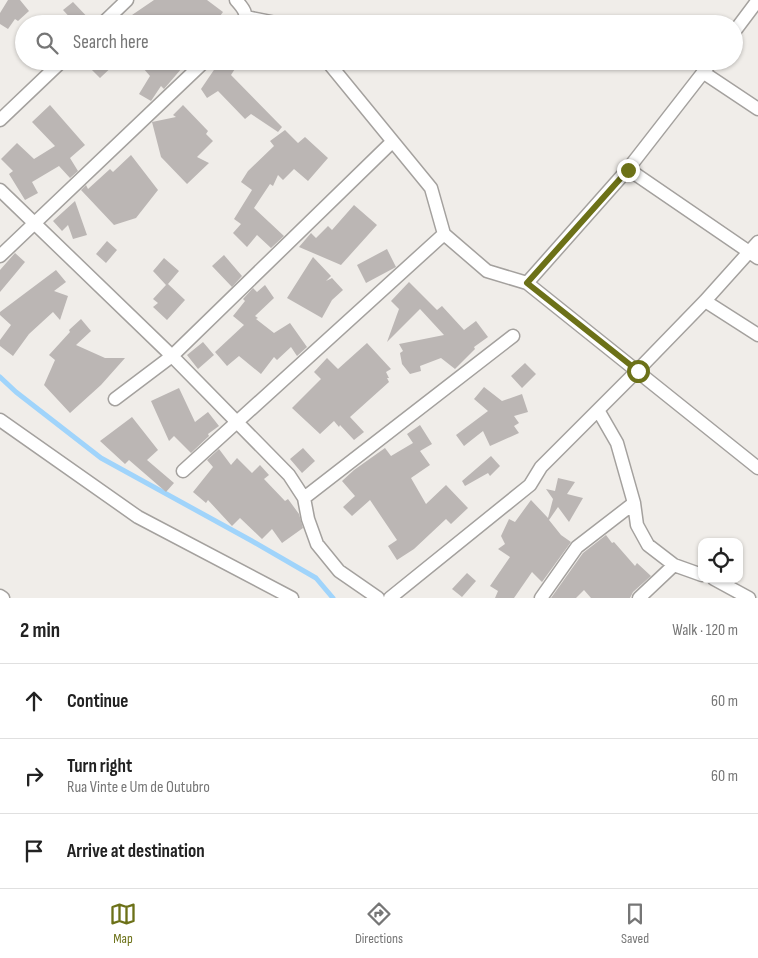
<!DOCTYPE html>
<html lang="en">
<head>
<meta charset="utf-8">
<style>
  :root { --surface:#fff; --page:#f2f2f2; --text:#222; --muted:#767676; --line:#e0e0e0; --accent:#6c7118 }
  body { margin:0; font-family:"Sofia Sans Condensed",sans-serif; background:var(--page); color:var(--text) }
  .controls { position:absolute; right:15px; bottom:15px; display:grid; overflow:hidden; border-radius:10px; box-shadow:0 1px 4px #0004 }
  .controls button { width:45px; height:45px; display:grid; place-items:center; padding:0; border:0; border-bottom:1px solid var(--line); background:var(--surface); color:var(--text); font:25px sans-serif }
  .stop { position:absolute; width:15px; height:15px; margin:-11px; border:4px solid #6c7118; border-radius:50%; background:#fff }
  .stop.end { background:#6c7118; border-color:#fff; box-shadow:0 1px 5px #0008 }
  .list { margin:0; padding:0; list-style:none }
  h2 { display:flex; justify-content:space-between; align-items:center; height:65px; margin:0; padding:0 20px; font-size:21px }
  h2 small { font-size:16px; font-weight:400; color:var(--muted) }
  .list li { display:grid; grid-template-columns:32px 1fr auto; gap:15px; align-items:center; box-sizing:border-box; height:75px; padding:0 20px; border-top:1px solid var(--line) }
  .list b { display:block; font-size:19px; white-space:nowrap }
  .list p { margin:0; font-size:16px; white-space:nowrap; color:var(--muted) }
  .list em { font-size:16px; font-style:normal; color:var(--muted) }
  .icon { flex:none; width:28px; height:28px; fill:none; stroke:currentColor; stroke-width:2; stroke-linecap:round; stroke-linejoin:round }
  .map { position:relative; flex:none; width:758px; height:598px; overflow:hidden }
  .search { position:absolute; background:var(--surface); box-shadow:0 1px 4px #0004; left:15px; right:15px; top:15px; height:55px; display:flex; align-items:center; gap:12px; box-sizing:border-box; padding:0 18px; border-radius:28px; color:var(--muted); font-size:19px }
  .sheet { height:290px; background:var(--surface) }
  nav { display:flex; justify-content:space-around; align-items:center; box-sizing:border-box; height:70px; border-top:1px solid var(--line); background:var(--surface); font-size:14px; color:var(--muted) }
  nav a { display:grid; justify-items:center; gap:2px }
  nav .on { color:var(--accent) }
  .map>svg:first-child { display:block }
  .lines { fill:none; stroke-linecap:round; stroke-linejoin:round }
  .stream { stroke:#a0d4fb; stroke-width:5 }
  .building { fill:#bbb6b4 }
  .minor-casing { stroke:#a4a19e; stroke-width:15 }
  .minor { stroke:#fff; stroke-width:12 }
  .route { stroke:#6c7118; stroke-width:6 }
</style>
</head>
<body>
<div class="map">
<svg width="758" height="598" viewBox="0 0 758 598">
  <rect width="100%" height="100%" fill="#f0ede9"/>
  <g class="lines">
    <path class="stream" d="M0 377 16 392 101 458 252 541 316 578 333 598"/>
  </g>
  <path class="building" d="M8 0H20L29 11 18 21 15 19 8 29 0 24V13Z
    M154 0H207L223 12 214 24H139L132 15Z
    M73 2 94 24H76L63 10Z
    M100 61H118L100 78 91 69Z
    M148 61H188L164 89 161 86 151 101 139 94 150 76 143 68Z
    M220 61H240L231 75 282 127 278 132 251 114 245 119 218 91 207 98 201 89Z
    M50 105 85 145 70 158 78 171 70 178 59 166 32 182 38 193 25 200 9 174 13 171 1 159 17 143 34 159 55 146 32 122Z
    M183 105 208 131 206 134 213 141 197 157 209 163 187 184 161 157 152 122 176 117 173 115Z
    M285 130 298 143 305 137 328 158 308 181 294 169 283 180 278 175 273 186 270 184 254 208 284 236 271 248 257 235 247 247 233 233 241 224 234 219 252 190 241 182 248 171 274 146 270 141Z
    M131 155 158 190 136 218 114 225 81 190 86 185 88 189 110 169 113 172Z
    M75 201 87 235 73 239 68 225 62 231 53 221Z
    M354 205 377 225 341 265 299 247 311 233 316 238 328 226 332 230Z
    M107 241 117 250 106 263 96 254Z
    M387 249 396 267 366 283 357 265Z
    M15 253 25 262 0 292V270Z
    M224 255 242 276 232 287 212 266Z
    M313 257 331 276 326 281 332 278 343 290 332 300 322 318 287 298Z
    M164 258 179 271 168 284 185 300 167 320 153 307 158 303 153 299 166 285 153 271Z
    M56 270 66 282 54 291 68 296 60 320 53 312 29 334 13 356 0 346V340L11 325 0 315V312Z
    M409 282 437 310 442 306 464 330 476 321 488 337 474 347 475 349 455 369 441 358 420 366 421 371 410 374 402 364 400 353 403 351 399 344 444 335 420 309 387 342 399 309 391 301Z
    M265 285 274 298 255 316 258 318 256 319 274 333 290 323 307 347 297 356 291 347 277 360 274 357 261 374 239 356 227 366 215 352 244 325 233 316 245 301 243 299 253 288 257 292Z
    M81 319 91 331 76 345 105 358H125L101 385 70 413 44 385 55 360 49 355 70 332 69 330Z
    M203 342 214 355 198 369 187 355Z
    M367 343 391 369 386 372 389 378H387L389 382 350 417 364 432 354 440 340 425 339 427 334 421 320 434 292 408 321 379 314 372 327 358 338 369Z
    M525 363 536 374 522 388 511 376Z
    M484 387 502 401 522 394 528 412 514 416 519 423 514 426 519 433 490 446 483 431 464 446 456 435 488 411 474 399Z
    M179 388 195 422 208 412 219 426 208 434 209 436 191 453 174 436 169 441 151 401Z
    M132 417 158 450 147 460 174 483 166 492 129 460 125 464 100 441Z
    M420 425 432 444 420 451 430 465 411 478 426 504 446 485 468 508 451 524 446 519 414 549 397 560 388 546 397 540 370 500 352 516 343 507 355 496 342 481 354 470 385 448 391 456 413 443 407 434Z
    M303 448 315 461 302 473 290 459Z
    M219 449 231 465 237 458 252 473 260 465 269 475 264 479 285 501 288 499 299 514 303 528 282 543 272 529 262 539 240 518 232 526 208 500 206 503 193 492 213 467 207 460Z
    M491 456 500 466 490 476 488 473 465 486 462 481Z
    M558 478 575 482 567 494 583 498 569 522 558 507 549 520 561 535 571 542 542 582 532 572 514 598H495L498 591 490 586 510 557 498 549 505 544 501 536 509 519 515 522 531 500 548 518 553 499 546 489 555 491Z
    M606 535 612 543 614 542 635 566 637 563 651 576 633 592 630 598H591L584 590 576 598H551L583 553Z
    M467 573 476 581 462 597 452 589Z"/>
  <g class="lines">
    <g class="minor-casing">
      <path id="minor" d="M236 0C243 8 248 13 244 24
        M246 17 281 24
        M102 24 127 0
        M734 32 758 0
        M327 61 431 188 444 234 487 271 527 283 758 468
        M704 73 758 109
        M0 120 62 61
        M628 169 758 258
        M0 190 172 356 289 475 304 498 308 519 317 544 339 571 378 598
        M0 256 205 61
        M527 283 628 169 712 61
        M705 301 758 335
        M115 399 172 356 392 142
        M598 410 617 443 634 503 637 525 648 545 674 565 702 575
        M0 420 138 517 292 598
        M183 471 444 234
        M304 498 513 336
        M714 579 749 598
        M0 596 3 598
        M390 598 530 485 541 467 637 371 705 301 758 242
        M541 598 577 547 634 503
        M639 598 674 565"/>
    </g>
    <use href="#minor" class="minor"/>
  </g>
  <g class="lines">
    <path class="route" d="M628 170 527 283 638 371"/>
  </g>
</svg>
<div class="controls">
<button><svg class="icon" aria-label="locate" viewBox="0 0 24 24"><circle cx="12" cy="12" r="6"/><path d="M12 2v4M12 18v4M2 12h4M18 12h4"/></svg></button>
</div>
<div class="stop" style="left:638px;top:371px"></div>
<div class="stop end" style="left:628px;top:170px"></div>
<div class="search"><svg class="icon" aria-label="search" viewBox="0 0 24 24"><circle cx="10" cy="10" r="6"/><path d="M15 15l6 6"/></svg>Search here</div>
</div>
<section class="sheet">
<h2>2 min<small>Walk · 120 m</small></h2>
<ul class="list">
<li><svg class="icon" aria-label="ahead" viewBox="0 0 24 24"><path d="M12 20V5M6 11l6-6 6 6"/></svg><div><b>Continue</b></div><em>60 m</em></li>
<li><svg class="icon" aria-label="right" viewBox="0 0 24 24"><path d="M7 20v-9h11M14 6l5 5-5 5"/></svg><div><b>Turn right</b><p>Rua Vinte e Um de Outubro</p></div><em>60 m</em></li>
<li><svg class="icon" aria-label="arrive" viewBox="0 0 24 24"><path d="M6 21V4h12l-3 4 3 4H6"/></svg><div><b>Arrive at destination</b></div></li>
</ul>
</section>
<nav>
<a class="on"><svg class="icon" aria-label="map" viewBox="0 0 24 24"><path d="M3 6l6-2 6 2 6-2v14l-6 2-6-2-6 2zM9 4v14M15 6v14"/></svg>Map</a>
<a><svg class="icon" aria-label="directions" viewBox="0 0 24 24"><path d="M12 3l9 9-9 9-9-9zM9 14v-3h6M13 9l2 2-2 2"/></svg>Directions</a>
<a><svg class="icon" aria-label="saved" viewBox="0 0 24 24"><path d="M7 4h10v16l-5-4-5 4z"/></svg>Saved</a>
</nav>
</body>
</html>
